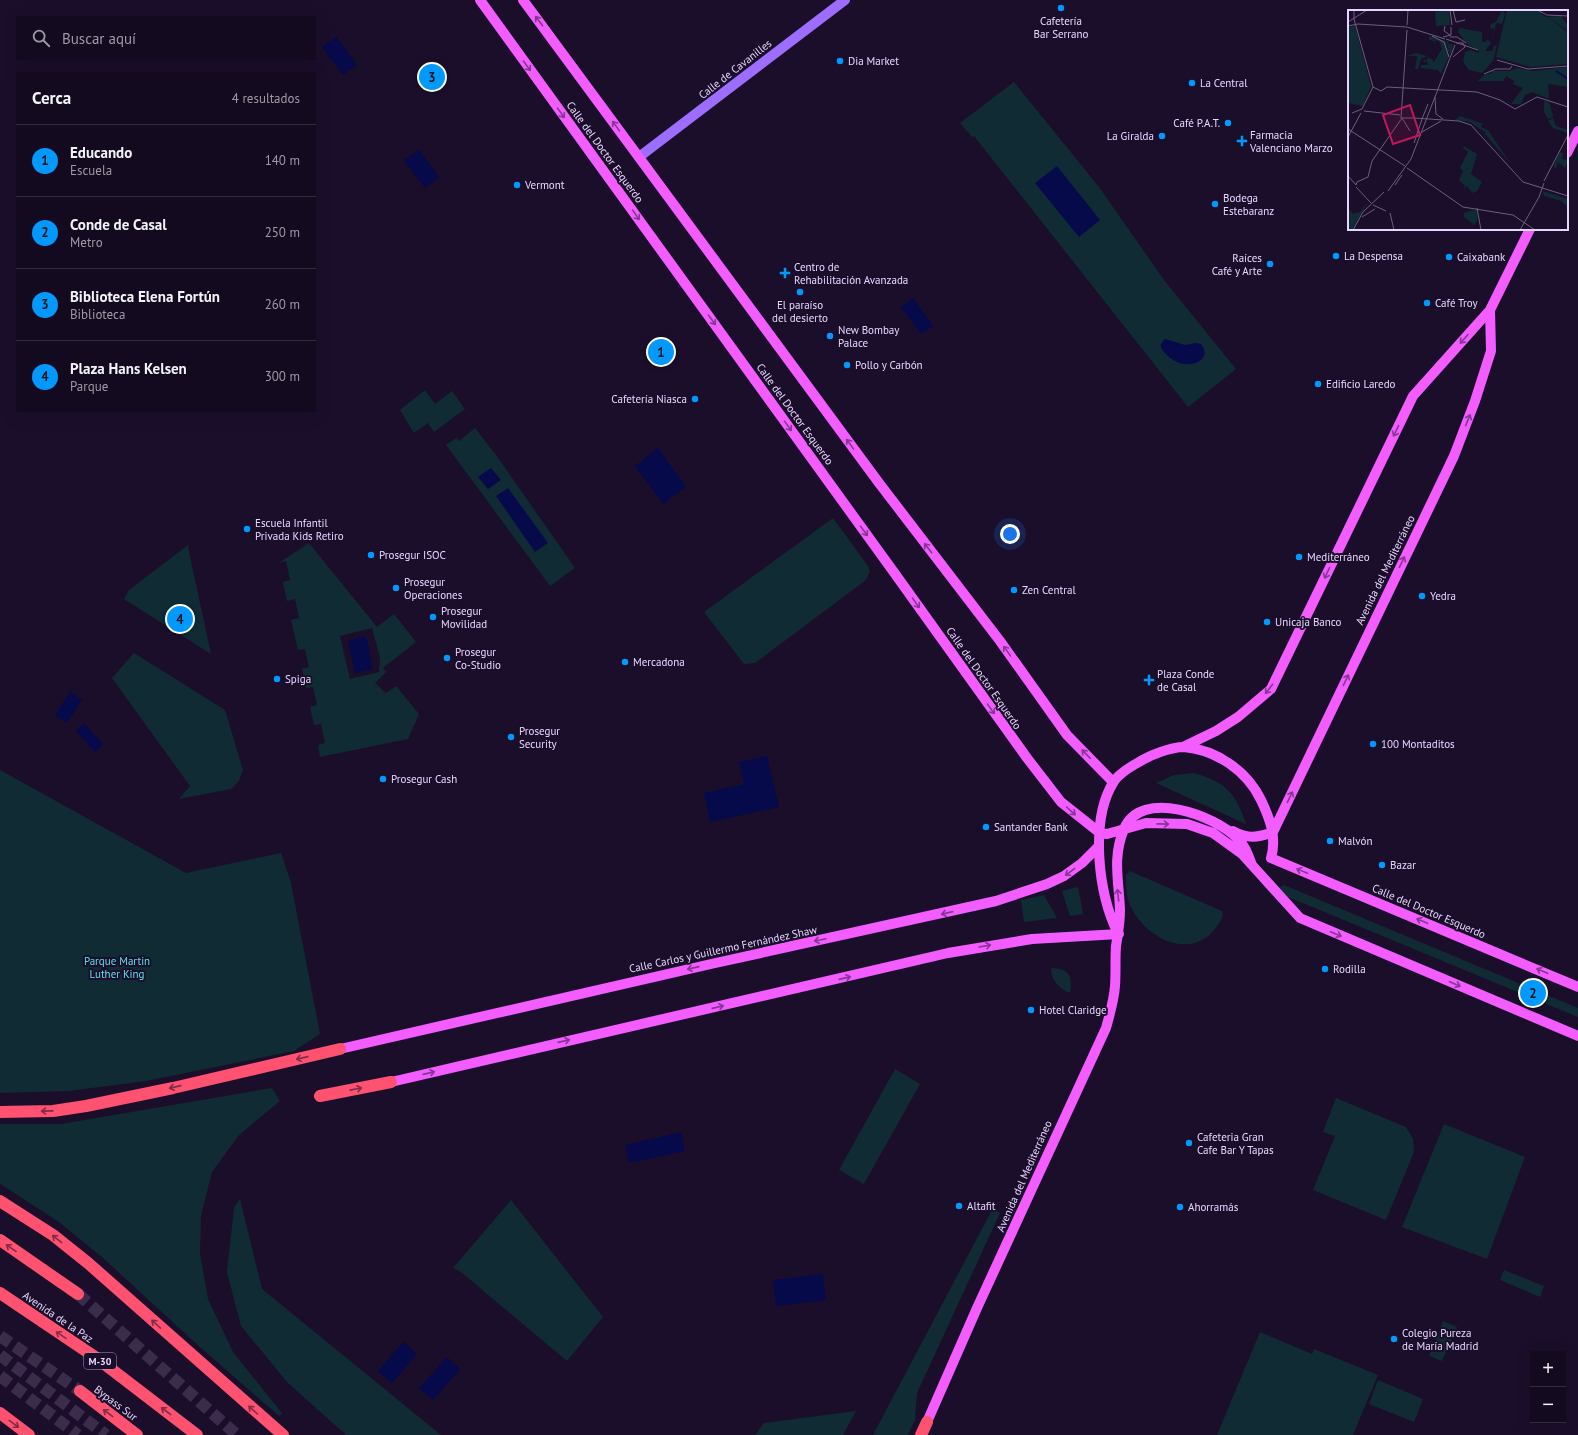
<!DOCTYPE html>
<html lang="es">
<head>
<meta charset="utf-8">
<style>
  :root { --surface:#140a20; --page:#21182d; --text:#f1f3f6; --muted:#9d9aa5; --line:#332b3e; --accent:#0299ff }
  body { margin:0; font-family:"PT Sans",sans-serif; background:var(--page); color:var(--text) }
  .controls { position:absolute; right:12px; bottom:12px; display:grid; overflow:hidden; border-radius:0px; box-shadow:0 4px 16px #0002 }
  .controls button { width:36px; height:36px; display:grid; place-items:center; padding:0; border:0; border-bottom:1px solid var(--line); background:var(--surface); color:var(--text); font:20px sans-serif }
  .you { position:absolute; left:1010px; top:534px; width:14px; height:14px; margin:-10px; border:3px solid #fff; border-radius:50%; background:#1a73e8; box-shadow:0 0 0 6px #1a73e833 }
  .badge { display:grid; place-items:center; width:26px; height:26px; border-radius:50%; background:var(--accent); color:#111; font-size:13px; font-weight:700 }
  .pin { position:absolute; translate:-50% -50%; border:2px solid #fff; box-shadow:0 1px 4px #0006 }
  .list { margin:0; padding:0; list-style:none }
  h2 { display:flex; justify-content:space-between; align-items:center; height:52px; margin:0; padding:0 16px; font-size:17px }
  h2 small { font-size:13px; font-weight:400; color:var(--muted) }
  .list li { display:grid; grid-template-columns:26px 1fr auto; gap:12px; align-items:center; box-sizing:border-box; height:72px; padding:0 16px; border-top:1px solid var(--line) }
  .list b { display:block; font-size:15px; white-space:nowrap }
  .list p { margin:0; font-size:13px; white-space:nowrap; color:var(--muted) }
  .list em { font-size:13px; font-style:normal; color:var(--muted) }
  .icon { flex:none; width:22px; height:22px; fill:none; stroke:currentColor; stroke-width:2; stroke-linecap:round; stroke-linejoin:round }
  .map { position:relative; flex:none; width:1578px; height:1435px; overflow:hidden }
  .search { position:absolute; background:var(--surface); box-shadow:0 4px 16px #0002; left:16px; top:16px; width:300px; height:44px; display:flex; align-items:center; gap:10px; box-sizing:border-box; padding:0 14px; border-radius:0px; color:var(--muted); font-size:15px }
  .panel { position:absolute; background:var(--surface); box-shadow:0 4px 16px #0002; left:16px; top:72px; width:300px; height:340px; border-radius:0px }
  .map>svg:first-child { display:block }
  .green { fill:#102b34; fill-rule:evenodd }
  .water { fill:#060a4b }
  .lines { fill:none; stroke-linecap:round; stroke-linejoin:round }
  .highway-tunnel { stroke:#3a2c4a; stroke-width:12; stroke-dasharray:12 6; stroke-linecap:butt }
  .secondary { stroke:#9d6dff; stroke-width:10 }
  .primary { stroke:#f35dff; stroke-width:10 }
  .highway { stroke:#ff5170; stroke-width:12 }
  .oneway { stroke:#873694 }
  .oneway2 { stroke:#822c4a }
  .poi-dot { fill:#0299ff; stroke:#1b0e2a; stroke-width:1.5 }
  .labels { text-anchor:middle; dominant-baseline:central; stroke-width:4; stroke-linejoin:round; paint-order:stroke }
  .shield { fill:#1b0e2a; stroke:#aa9abf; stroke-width:1 }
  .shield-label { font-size:10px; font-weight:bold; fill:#e7d6ff }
  .poi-label { font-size:11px; fill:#e7d6ff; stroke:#1b0e2a; text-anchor:start }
  .street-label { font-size:11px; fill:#e7d6ff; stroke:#1b0e2a }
  .park-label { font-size:11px; fill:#57e3eb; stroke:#1b0e2a }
  .inset-river { fill:none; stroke:#060a4b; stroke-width:2 }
  .inset-road { fill:none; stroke:#6d5e7f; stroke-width:1 }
  .view { fill:#c2185b; fill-opacity:0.15; stroke:#c2185b; stroke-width:2 }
  .inset-edge { fill:none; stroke:#e7d6ff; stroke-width:2 }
</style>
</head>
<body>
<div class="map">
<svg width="1578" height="1435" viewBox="0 0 1578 1435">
  <rect width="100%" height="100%" fill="#1b0e2a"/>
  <path class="green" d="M1014 82 1099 187 1164 280 1236 369 1188 407 974 136 972 137 960 123Z
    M425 390 435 404 452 391 465 409 434 432 428 423 414 433 400 410Z
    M475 428 496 455 575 568 550 586 446 445 456 438 459 441Z
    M833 518 868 566 870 571 866 580 755 663 744 664 704 612Z
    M309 543 377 627 394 614 416 642 383 668 386 672 375 683 386 693 396 686 419 714 408 739 320 757 318 745 325 743 321 724 314 725 310 707 317 705 313 687 306 688 302 669 309 667 305 649 298 650 291 620 299 618 295 599 287 601 283 582 290 580 286 561 279 563ZM372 628 380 658 379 672 350 679 340 636Z
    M188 545 189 552 211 654 124 599 129 590Z
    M134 653 225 710 243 770 239 781 231 789 179 799 190 786 112 678Z
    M0 770 186 873 281 853 291 883 320 1034 294 1051 146 1081 69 1091 0 1093Z
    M1193 773C1225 781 1236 793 1246 824L1156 783 1174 775Z
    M1130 871 1222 911C1224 916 1221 921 1218 925 1193 963 1145 939 1130 905 1126 896 1126 885 1126 875Z
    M1284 885 1578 1008V1017L1281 894 1278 888Z
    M1078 887 1083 914 1070 916 1062 891Z
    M1044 895 1057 918 1024 922 1021 900Z
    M1051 968C1069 969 1073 975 1070 993 1059 989 1051 980 1051 968Z
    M895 1069 920 1084 864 1184 839 1170Z
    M272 1088 280 1101 239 1135 212 1172 201 1215 200 1254 208 1299 233 1352 282 1413 279 1416 201 1348 103 1258 59 1222 0 1184V1124H61Z
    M1336 1098 1406 1127 1413 1139 1414 1152 1386 1220 1313 1190 1335 1136 1323 1132Z
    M1444 1124 1525 1157 1487 1259 1402 1227Z
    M240 1199 262 1289 441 1435H346L287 1382 241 1326 227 1272 234 1208Z
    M511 1200 603 1317 567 1361 461 1272 453 1268Z
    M993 1208 1000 1213 917 1393 915 1420 908 1435H873Z
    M1504 1270 1544 1286 1540 1297 1500 1280Z
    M1443 1321 1457 1327 1442 1361 1429 1356Z
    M1260 1332 1312 1354 1314 1349 1378 1375 1353 1435H1217Z
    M1378 1380 1423 1399 1414 1422 1369 1404Z
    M856 1411 843 1435H755L764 1423Z"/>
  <path class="water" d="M336 37 357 65 343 75 322 47Z
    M419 150 439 177 425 188 404 160Z
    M1057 166 1100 220 1079 237 1035 183Z
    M913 298 933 326 921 334 901 307Z
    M1165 339 1185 345 1195 343 1201 344C1216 362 1180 377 1161 348V344Z
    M658 448 686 487 663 504 635 466Z
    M491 468 501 480 488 489 478 477Z
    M508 488 548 543 535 552 496 496Z
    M366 636 373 669 355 673 348 641Z
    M70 692 82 700 67 723 55 715Z
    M84 723 103 744 95 752 76 731Z
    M767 756 779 807 710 822 704 793 744 784 739 762Z
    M681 1132 685 1151 629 1163 625 1145Z
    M823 1274 826 1300 776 1306 773 1280Z
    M403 1342 417 1354 392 1383 378 1371Z
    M447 1357 460 1369 433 1400 419 1388Z"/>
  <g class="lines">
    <path class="highway-tunnel" d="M78 1294 237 1435
      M0 1336 80 1391
      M0 1355 106 1435
      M0 1376 78 1435"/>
    <path class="secondary" d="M639 157 845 0"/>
    <path class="primary" d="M480 0 893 571 1027 758 1061 802 1100 833
      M523 0 879 483 1000 641 1067 735 1113 782
      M1567 153 1578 131
      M1183 747 1216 731 1238 717 1271 689 1413 396 1490 310 1530 229
      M1233 831C1247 839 1258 838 1273 832
      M1273 832 1454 456 1475 401 1491 351 1490 310
      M1100 833 1107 834 1146 823 1187 824 1213 833 1242 854 1300 918 1578 1036
      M1118 933C1098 896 1090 820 1113 783 1118 774 1130 767 1139 762 1150 755 1171 747 1184 747 1217 750 1247 771 1261 800 1270 819 1277 837 1271 858L1578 987
      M340 1049 711 964 996 901 1047 884 1064 876 1082 863 1099 846
      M391 1082 948 953 1032 939 1119 934
      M927 1422 977 1308 1106 1028C1110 1014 1114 1000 1115 986 1116 973 1115 959 1116 946 1118 934 1120 923 1120 910 1119 881 1112 858 1124 829 1141 788 1215 815 1238 839 1246 847 1248 855 1252 865"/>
    <path class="highway" d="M320 1096 391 1082
      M0 1112 53 1111 86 1106 173 1088 340 1049
      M0 1201 53 1235 88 1263 283 1435
      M0 1240 78 1294
      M0 1293 98 1359 197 1435
      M80 1391 137 1435
      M0 1413 29 1435
      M921 1435 927 1422"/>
  </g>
  <defs><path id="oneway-shaft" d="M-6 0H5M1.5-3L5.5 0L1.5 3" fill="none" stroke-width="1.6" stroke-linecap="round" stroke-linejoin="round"/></defs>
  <g class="oneway">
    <use href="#oneway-shaft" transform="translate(539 21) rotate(-127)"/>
    <use href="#oneway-shaft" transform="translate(527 66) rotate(54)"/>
    <use href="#oneway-shaft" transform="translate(561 113) rotate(54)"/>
    <use href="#oneway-shaft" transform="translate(616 126) rotate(-126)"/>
    <use href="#oneway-shaft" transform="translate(636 215) rotate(55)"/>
    <use href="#oneway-shaft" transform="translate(712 320) rotate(54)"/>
    <use href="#oneway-shaft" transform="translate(1464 339) rotate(132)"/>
    <use href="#oneway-shaft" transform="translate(1468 420) rotate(-68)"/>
    <use href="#oneway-shaft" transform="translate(788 426) rotate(54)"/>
    <use href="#oneway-shaft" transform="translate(1396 431) rotate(116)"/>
    <use href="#oneway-shaft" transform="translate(850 444) rotate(-126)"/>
    <use href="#oneway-shaft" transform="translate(864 531) rotate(54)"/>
    <use href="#oneway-shaft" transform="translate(928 548) rotate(-128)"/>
    <use href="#oneway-shaft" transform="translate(1402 562) rotate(-64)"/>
    <use href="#oneway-shaft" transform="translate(1327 573) rotate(116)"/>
    <use href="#oneway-shaft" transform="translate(916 603) rotate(55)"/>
    <use href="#oneway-shaft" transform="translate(1007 651) rotate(-125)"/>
    <use href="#oneway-shaft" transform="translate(1346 680) rotate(-64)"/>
    <use href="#oneway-shaft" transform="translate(1269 689) rotate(128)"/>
    <use href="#oneway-shaft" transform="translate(991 709) rotate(55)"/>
    <use href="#oneway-shaft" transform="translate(1086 754) rotate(-134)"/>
    <use href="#oneway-shaft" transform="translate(1290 797) rotate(-64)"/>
    <use href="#oneway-shaft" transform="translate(1071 811) rotate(42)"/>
    <use href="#oneway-shaft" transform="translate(1163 824) rotate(1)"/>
    <use href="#oneway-shaft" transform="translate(1302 871) rotate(-158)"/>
    <use href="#oneway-shaft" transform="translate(1070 872) rotate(143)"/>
    <use href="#oneway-shaft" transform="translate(1118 895) rotate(-97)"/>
    <use href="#oneway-shaft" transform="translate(947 913) rotate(167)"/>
    <use href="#oneway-shaft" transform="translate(1422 921) rotate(-157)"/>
    <use href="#oneway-shaft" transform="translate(1336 934) rotate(23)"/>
    <use href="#oneway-shaft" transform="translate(820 940) rotate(168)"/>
    <use href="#oneway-shaft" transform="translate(985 946) rotate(-10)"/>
    <use href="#oneway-shaft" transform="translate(693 968) rotate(167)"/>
    <use href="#oneway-shaft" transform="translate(1542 971) rotate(-157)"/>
    <use href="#oneway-shaft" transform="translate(845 978) rotate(-13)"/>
    <use href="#oneway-shaft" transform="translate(1455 984) rotate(23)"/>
    <use href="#oneway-shaft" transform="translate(718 1007) rotate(-13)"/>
    <use href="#oneway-shaft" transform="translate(564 1041) rotate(-13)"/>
    <use href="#oneway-shaft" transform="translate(429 1073) rotate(-13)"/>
  </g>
  <g class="oneway2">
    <use href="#oneway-shaft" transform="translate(302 1058) rotate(167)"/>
    <use href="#oneway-shaft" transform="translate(175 1087) rotate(167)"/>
    <use href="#oneway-shaft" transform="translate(356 1089) rotate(-11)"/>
    <use href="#oneway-shaft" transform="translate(47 1111) rotate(179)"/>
    <use href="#oneway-shaft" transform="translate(57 1239) rotate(-142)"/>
    <use href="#oneway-shaft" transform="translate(11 1248) rotate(-145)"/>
    <use href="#oneway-shaft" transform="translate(156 1324) rotate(-138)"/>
    <use href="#oneway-shaft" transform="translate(61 1335) rotate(-146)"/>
    <use href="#oneway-shaft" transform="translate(253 1410) rotate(-138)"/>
    <use href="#oneway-shaft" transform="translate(166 1411) rotate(-143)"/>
    <use href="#oneway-shaft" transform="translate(108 1413) rotate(-143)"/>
    <use href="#oneway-shaft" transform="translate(14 1424) rotate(37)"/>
  </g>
  <g class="poi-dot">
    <circle cx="1061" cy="8" r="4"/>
    <circle cx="840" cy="61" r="4"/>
    <circle cx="1192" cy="83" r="4"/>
    <circle cx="1228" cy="123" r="4"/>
    <circle cx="1162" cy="136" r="4"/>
    <path d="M1240 135h4v4h4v4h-4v4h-4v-4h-4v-4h4z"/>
    <circle cx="517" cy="185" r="4"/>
    <circle cx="1215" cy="204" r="4"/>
    <circle cx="1336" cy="256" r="4"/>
    <circle cx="1449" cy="257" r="4"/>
    <circle cx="1270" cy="264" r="4"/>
    <path d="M783 267h4v4h4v4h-4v4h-4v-4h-4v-4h4z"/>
    <circle cx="800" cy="292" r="4"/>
    <circle cx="1427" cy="303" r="4"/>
    <circle cx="830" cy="336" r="4"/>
    <circle cx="847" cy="365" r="4"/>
    <circle cx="1318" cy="384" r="4"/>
    <circle cx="695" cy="399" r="4"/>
    <circle cx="247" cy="529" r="4"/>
    <circle cx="371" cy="555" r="4"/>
    <circle cx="1299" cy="557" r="4"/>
    <circle cx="396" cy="588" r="4"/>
    <circle cx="1014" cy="590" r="4"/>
    <circle cx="1422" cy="596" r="4"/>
    <circle cx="433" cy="617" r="4"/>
    <circle cx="1267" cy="622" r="4"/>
    <circle cx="447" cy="658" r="4"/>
    <circle cx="625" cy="662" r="4"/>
    <circle cx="277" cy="679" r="4"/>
    <path d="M1147 674h4v4h4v4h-4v4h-4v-4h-4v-4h4z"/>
    <circle cx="511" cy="737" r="4"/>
    <circle cx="1373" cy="744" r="4"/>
    <circle cx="383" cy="779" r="4"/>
    <circle cx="986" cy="827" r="4"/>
    <circle cx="1330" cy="841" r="4"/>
    <circle cx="1382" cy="865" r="4"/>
    <circle cx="1325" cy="969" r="4"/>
    <circle cx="1031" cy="1010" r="4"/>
    <circle cx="1189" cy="1143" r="4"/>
    <circle cx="959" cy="1206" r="4"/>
    <circle cx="1180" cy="1207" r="4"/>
    <circle cx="1394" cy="1339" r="4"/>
  </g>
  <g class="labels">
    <rect class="shield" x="84" y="1353" width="32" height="16" rx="3"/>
    <g class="shield-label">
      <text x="100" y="1361">M-30</text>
    </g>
    <g class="poi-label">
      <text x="1061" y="21" text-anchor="middle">Cafetería<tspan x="1061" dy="13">Bar Serrano</tspan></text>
      <text x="848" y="61">Dia Market</text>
      <text x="1200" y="83">La Central</text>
      <text x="1220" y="123" text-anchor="end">Café P.A.T.</text>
      <text x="1250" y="135">Farmacia<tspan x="1250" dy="13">Valenciano Marzo</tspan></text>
      <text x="1154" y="136" text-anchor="end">La Giralda</text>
      <text x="525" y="185">Vermont</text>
      <text x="1223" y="198">Bodega<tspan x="1223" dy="13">Estebaranz</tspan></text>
      <text x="1344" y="256">La Despensa</text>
      <text x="1457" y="257">Caixabank</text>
      <text x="1262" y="258" text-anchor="end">Raíces<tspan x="1262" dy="13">Café y Arte</tspan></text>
      <text x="794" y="267">Centro de<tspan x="794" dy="13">Rehabilitación Avanzada</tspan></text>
      <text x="1435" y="303">Café Troy</text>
      <text x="800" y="305" text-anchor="middle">El paraíso<tspan x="800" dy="13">del desierto</tspan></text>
      <text x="838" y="330">New Bombay<tspan x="838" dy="13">Palace</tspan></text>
      <text x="855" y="365">Pollo y Carbón</text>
      <text x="1326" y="384">Edificio Laredo</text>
      <text x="687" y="399" text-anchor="end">Cafetería Niasca</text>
      <text x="255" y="523">Escuela Infantil<tspan x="255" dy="13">Privada Kids Retiro</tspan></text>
      <text x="379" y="555">Prosegur ISOC</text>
      <text x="1307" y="557">Mediterráneo</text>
      <text x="404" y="582">Prosegur<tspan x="404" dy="13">Operaciones</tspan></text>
      <text x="1022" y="590">Zen Central</text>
      <text x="1430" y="596">Yedra</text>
      <text x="441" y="611">Prosegur<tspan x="441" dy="13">Movilidad</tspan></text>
      <text x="1275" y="622">Unicaja Banco</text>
      <text x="455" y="652">Prosegur<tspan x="455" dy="13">Co-Studio</tspan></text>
      <text x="633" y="662">Mercadona</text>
      <text x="1157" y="674">Plaza Conde<tspan x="1157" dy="13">de Casal</tspan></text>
      <text x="285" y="679">Spiga</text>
      <text x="519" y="731">Prosegur<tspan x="519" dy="13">Security</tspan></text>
      <text x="1381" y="744">100 Montaditos</text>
      <text x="391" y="779">Prosegur Cash</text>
      <text x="994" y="827">Santander Bank</text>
      <text x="1338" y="841">Malvón</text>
      <text x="1390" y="865">Bazar</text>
      <text x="1333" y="969">Rodilla</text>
      <text x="1039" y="1010">Hotel Claridge</text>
      <text x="1197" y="1137">Cafeteria Gran<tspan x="1197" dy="13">Cafe Bar Y Tapas</tspan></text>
      <text x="967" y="1206">Altafit</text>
      <text x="1188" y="1207">Ahorramás</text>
      <text x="1402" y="1333">Colegio Pureza<tspan x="1402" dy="13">de María Madrid</tspan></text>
    </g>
    <g class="street-label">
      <text transform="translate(735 69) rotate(-38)">Calle de Cavanilles</text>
      <text transform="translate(605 152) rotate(54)">Calle del Doctor Esquerdo</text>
      <text transform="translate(795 414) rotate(54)">Calle del Doctor Esquerdo</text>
      <text transform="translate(1385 570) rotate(-64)">Avenida del Mediterráneo</text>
      <text transform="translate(984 678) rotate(55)">Calle del Doctor Esquerdo</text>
      <text transform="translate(1429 911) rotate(23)">Calle del Doctor Esquerdo</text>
      <text transform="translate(723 949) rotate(-12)">Calle Carlos y Guillermo Fernández Shaw</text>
      <text transform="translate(1024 1176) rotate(-66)">Avenida del Mediterráneo</text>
      <text transform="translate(58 1317) rotate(34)">Avenida de la Paz</text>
      <text transform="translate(116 1403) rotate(37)">Bypass Sur</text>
    </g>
    <g class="park-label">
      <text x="117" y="961">Parque Martin<tspan x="117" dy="13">Luther King</tspan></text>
    </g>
  </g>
  <g transform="translate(1348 10)">
    <rect width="220" height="220" fill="#1b0e2a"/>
    <path d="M101 0 102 15 88 16 87 2ZM154 0 157 4 154 14 148 13 144 31 146 19 142 18 143 14 148 12ZM159 0H189L198 7 213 6 220 15 219 20 199 7 220 22V54L182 57 148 47ZM7 16 23 76 15 96 0 93V18ZM112 18 134 22V32H138L139 29 143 33 137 41H144L146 36 149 35 145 51 134 63 121 60 115 52 117 42 123 40 130 43 131 40 119 34 110 22ZM81 26 98 31V37V34L99 31 101 32 98 35 100 39 103 38H100L99 34H105L103 44 98 39 101 46 93 64 90 60 73 58V55H80L79 51 76 52 75 50H79L80 47 85 50V53L94 39 92 32 86 29 85 30H87V33L86 34 84 32 86 34V31L81 30ZM68 43 79 46 73 49 70 59H67L69 46H59ZM220 57V77L200 74 201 89 165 74 166 71 158 66 155 71H130L136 65 144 63V61H161L169 58 186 61ZM175 78 185 82 177 85 173 94H163ZM198 91 202 94 205 107 200 109 196 102V91ZM112 106 135 114 133 117 140 120 162 153 136 123H138L122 112 107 110ZM205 108 208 116 220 120V123L205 118 200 111ZM116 136 129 144 123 164 134 172 129 181 124 183 119 176 116 179 117 176 111 170 115 161 112 158 120 142 115 138ZM212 142 215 143 214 149 220 150V152L217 158 210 152 208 158 205 157ZM195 181 220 189V197L213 191 196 186ZM20 192 4 220H0V198L5 204 12 202ZM129 199V211L126 215 116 207V203Z" fill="#102b34"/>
    <path class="inset-river" d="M208 61 220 69"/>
    <path class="inset-road" d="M102 0 104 15M105 0 108 12 117 10M189 0 199 5 220 6M0 12 19 0M59 15 60 0M0 16 10 14 59 17 97 29M97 16 96 21 102 25M84 26 96 32 101 47M95 27 103 25V17M102 27H109L118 33M98 29 130 40M105 47 117 37 115 33H108M149 50 180 59 220 56M136 64 148 59H162L164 56M25 77 33 81 39 77 129 82 152 90 167 99 189 87 220 97M87 87 88 104 95 109M16 101 52 105M4 103 14 99 25 77 6 9V0M53 108 59 20M53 108H66M54 108 62 121M66 108 111 111 123 115 175 172 220 186M74 109 80 94M0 119 57 156M74 122 93 111M0 127 13 103M66 133 74 109M59 158 115 197 165 205 187 220M0 166 8 175M196 171 220 125M8 175 9 172 20 167 24 151 54 108M47 175 54 165M8 177 23 193M40 181 63 149 107 35M25 195 38 201M129 198 133 220M42 203 46 220M14 207 27 199M5 220 15 202 36 182M172 220 191 187 196 173"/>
    <path class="view" d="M62 95 72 125 45 134 35 105Z"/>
    <rect width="220" height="220" class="inset-edge"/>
  </g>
</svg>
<div class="controls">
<button>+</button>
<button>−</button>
</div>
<div class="you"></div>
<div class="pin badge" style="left:661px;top:352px">1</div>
<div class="pin badge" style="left:1533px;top:993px">2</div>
<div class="pin badge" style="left:432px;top:77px">3</div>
<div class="pin badge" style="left:180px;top:619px">4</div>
<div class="search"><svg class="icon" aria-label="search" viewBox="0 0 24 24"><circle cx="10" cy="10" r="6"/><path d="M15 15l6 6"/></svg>Buscar aquí</div>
<section class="panel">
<h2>Cerca<small>4 resultados</small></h2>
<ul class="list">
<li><span class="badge">1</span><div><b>Educando</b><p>Escuela</p></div><em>140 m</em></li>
<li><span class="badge">2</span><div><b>Conde de Casal</b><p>Metro</p></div><em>250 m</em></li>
<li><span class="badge">3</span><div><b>Biblioteca Elena Fortún</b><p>Biblioteca</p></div><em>260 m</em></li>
<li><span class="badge">4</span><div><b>Plaza Hans Kelsen</b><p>Parque</p></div><em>300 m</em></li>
</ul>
</section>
</div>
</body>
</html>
